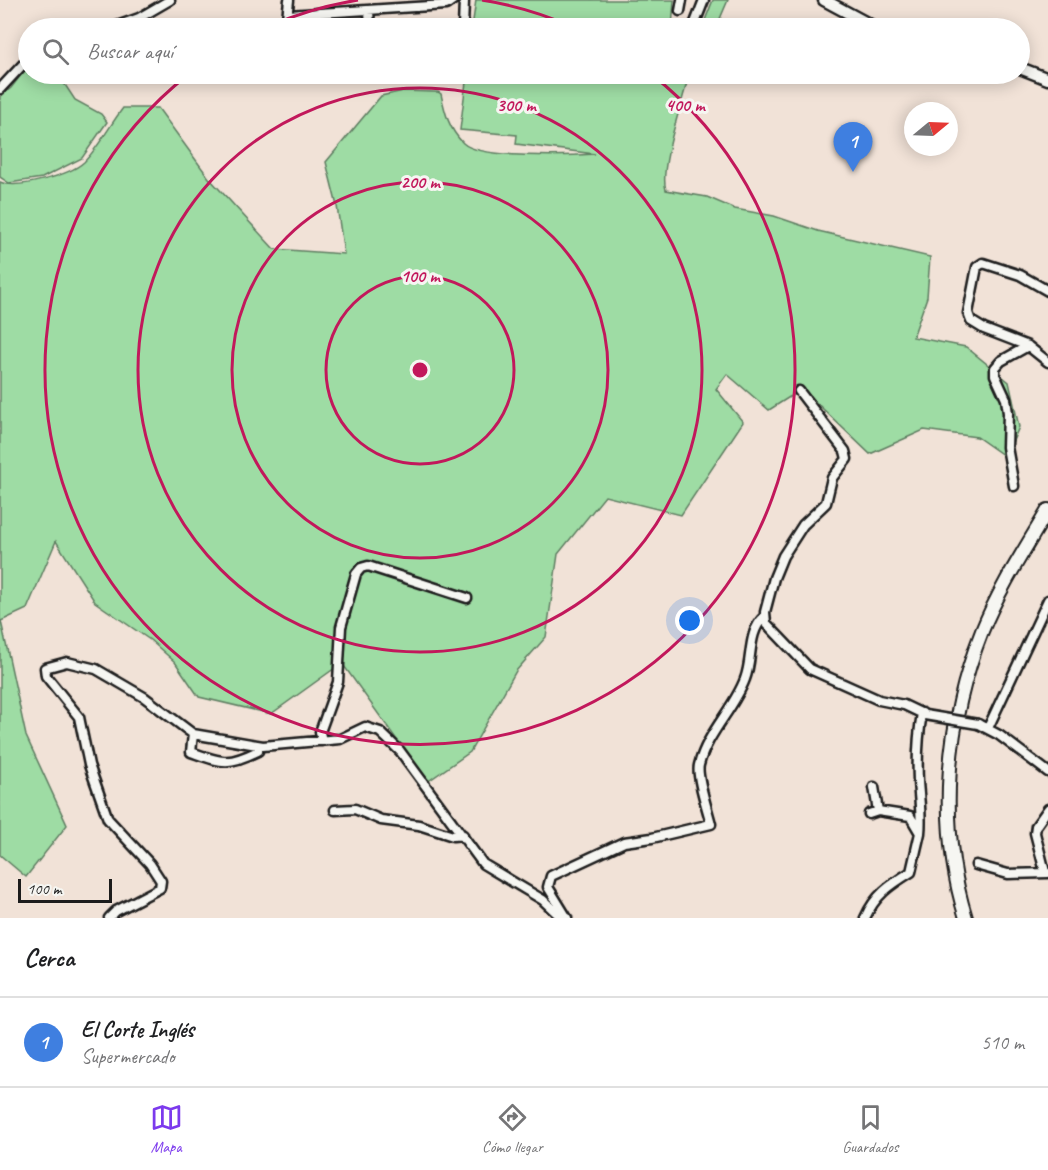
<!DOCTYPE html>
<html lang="es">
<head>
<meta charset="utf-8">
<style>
  :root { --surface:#fff; --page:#f2f2f2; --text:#202124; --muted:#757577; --line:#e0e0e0; --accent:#7c3aed }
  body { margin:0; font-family:Caveat,sans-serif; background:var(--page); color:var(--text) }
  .compass { position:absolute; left:904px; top:102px; width:54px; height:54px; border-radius:50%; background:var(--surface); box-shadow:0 3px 15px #0003; rotate:71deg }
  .scale { position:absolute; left:18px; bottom:15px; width:94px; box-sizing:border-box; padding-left:6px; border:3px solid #1c1c1c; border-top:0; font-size:16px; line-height:21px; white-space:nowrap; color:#1c1c1c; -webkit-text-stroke:4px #f6f6f2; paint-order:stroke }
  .you { position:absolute; left:690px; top:621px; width:21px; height:21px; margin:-15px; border:4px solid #fff; border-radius:50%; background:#1a73e8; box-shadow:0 0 0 9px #1a73e833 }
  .badge { display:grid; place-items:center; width:39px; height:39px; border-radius:50%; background:var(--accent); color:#fff; font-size:20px; font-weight:700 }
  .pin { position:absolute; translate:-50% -50px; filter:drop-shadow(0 2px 3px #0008) }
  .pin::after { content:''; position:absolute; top:32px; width:21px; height:18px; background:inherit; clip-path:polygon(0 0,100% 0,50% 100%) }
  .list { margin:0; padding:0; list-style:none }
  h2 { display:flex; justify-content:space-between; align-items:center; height:78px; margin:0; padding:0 24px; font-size:26px }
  h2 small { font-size:20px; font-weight:400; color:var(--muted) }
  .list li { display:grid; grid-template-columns:39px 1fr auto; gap:18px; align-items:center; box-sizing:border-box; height:90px; padding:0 24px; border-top:2px solid var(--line) }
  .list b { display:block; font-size:22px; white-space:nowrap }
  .list p { margin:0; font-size:20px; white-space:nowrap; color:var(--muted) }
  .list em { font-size:20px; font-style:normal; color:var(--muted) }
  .icon { flex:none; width:33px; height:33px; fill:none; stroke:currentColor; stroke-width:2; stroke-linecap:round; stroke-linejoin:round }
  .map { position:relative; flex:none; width:1048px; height:918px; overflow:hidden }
  .search { position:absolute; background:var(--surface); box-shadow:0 3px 15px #0003; left:18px; right:18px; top:18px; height:66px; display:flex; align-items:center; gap:15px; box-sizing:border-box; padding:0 21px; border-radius:33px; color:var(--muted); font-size:22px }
  .sheet { height:168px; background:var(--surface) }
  nav { display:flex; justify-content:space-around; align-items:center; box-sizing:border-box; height:84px; border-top:2px solid var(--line); background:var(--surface); font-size:16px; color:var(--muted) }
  nav a { display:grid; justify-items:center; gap:3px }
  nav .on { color:var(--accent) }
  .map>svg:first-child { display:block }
  .green { fill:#9edca4; stroke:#5d7c60; stroke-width:1.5 }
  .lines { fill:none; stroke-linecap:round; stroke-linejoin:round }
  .minor-casing { stroke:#1c1c1c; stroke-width:13 }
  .major-casing { stroke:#1c1c1c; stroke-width:15 }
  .highway-casing { stroke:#1c1c1c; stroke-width:16 }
  .minor { stroke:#f6f6f2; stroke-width:8 }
  .major { stroke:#f6f6f2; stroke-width:10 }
  .highway { stroke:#f6f6f2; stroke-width:12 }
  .minor-bridge-casing { stroke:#1c1c1c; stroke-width:13; stroke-linecap:butt }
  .minor-bridge { stroke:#f6f6f2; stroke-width:8 }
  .ring { fill:none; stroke:#c2185b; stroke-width:3 }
  .centre { fill:#c2185b; stroke:#f6f6f2; stroke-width:3 }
  .ring-label { font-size:18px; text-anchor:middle; font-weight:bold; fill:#c2185b; stroke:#f6f6f2; stroke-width:6; stroke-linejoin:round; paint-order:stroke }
</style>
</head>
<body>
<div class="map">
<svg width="1048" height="918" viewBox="0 0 1048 918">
  <rect width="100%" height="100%" fill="#f1e2d7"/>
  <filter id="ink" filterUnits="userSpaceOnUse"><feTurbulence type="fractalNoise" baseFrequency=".0167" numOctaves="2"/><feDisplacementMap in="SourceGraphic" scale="12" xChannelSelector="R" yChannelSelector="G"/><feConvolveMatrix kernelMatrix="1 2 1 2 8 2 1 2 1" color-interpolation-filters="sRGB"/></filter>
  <g filter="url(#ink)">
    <path class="green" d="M476 0H674L672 28H472Z
      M713 0H728L716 28H702Z
      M28 66V74H58L75 100 101 114 107 122 82 158 42 178 9 183 0 177V97L11 88Z
      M467 74H692L687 82C681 107 659 169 666 190L707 197 735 209 774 216 818 231 930 257 927 297 913 337 966 347 1009 382 1019 427 1006 457 977 437 924 430 870 454 802 389 769 410 727 374 716 389 743 422 681 515 605 496 558 554 546 637 516 671 470 752 427 782 342 663 271 714 199 697 175 662 150 640 95 602 56 541 27 609 1 621 26 736 67 825 26 877 0 855V182C17 190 70 175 84 162 99 147 110 125 123 108H158L209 178 274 249 344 254 337 206 326 162 381 96 403 91 438 92 441 94C445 113 449 129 463 143 479 159 571 156 595 154L516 144 517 135 460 130Z"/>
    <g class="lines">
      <g class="minor-casing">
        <path id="minor" d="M369 10 370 28
          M680 11 682 0
          M288 15 446 5 453 0
          M111 28 139 18 170 0
          M286 28 289 0
          M463 28 464 0
          M693 28 704 0
          M403 74V76
          M0 89 28 59
          M1048 291 1020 275 983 263 977 267 968 313 971 321 984 329 1028 346 1048 362
          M799 391 845 451 847 459 832 478 826 503 803 525 783 556 774 578 765 612 766 623 810 669 879 700 904 705 925 715
          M1014 486 1007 447 1008 413 1006 399 995 375V368L1001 361 1028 346
          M978 724 999 735 1048 772
          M988 728 1048 600
          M193 734 191 752C223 763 227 766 258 751
          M322 741 320 732 338 682 341 627 356 574 361 568 368 566 467 598
          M874 787 878 811
          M335 810 355 809 381 820 419 825 453 836 463 835
          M920 833C922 815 919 799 918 781 917 758 918 736 922 713
          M976 865 1008 874 1048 873
          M1045 872 1035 833 1036 826 1048 809
          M109 918 116 911 160 888 161 881 150 864 108 819 89 765 79 717 46 676 45 668 67 662 96 669 144 697 193 734 263 746 340 739 365 727 380 732 400 751 483 864 543 900 562 918
          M567 918 548 887 551 876 624 842 652 838 711 824C708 811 696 776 699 765 707 733 734 709 745 679 753 659 747 633 764 617
          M865 918C875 895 890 885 911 872L920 833 910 816 878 811 869 814"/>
      </g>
      <g class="major-casing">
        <path id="major" d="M824 0 876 28
          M1020 68 1048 79"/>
      </g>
      <g class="highway-casing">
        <path id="highway" d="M966 918C937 824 946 722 982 631 999 589 1025 549 1048 510"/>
      </g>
      <use href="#minor" class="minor"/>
      <use href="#major" class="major"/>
      <use href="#highway" class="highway"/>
      <g class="minor-bridge-casing">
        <path id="minor-bridge" d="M925 715 978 724"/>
      </g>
      <use href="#minor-bridge" class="minor-bridge"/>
    </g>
  </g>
  <g class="ring">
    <circle cx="420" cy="370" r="94"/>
    <circle cx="420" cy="370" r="188"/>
    <circle cx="420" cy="370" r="282"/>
    <path d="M267 27A375 375 0 0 1 358 0M482 0A375 375 0 0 1 573 27M651 74A375 375 0 1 1 189 74"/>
  </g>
  <circle cx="420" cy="370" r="9" class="centre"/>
  <g class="ring-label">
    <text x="685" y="111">400 m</text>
    <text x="516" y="111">300 m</text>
    <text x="420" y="188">200 m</text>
    <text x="420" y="282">100 m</text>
  </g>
</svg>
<svg class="compass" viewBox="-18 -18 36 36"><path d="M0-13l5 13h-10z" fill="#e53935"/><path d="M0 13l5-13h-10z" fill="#757577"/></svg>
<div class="scale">100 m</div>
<div class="you"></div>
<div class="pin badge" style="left:853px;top:172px;background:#3f7fe0">1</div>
<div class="search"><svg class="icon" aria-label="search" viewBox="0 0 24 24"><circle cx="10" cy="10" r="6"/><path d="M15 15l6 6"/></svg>Buscar aquí</div>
</div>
<section class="sheet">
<h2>Cerca<small></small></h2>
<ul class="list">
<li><span class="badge" style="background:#3f7fe0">1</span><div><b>El Corte Inglés</b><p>Supermercado</p></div><em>510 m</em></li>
</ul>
</section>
<nav>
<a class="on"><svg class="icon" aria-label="map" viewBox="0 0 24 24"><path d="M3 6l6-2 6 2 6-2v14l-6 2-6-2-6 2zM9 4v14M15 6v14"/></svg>Mapa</a>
<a><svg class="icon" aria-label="directions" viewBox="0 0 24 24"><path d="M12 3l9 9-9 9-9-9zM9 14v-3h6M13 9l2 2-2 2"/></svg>Cómo llegar</a>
<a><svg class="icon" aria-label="saved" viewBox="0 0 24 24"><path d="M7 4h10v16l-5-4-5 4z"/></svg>Guardados</a>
</nav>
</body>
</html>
